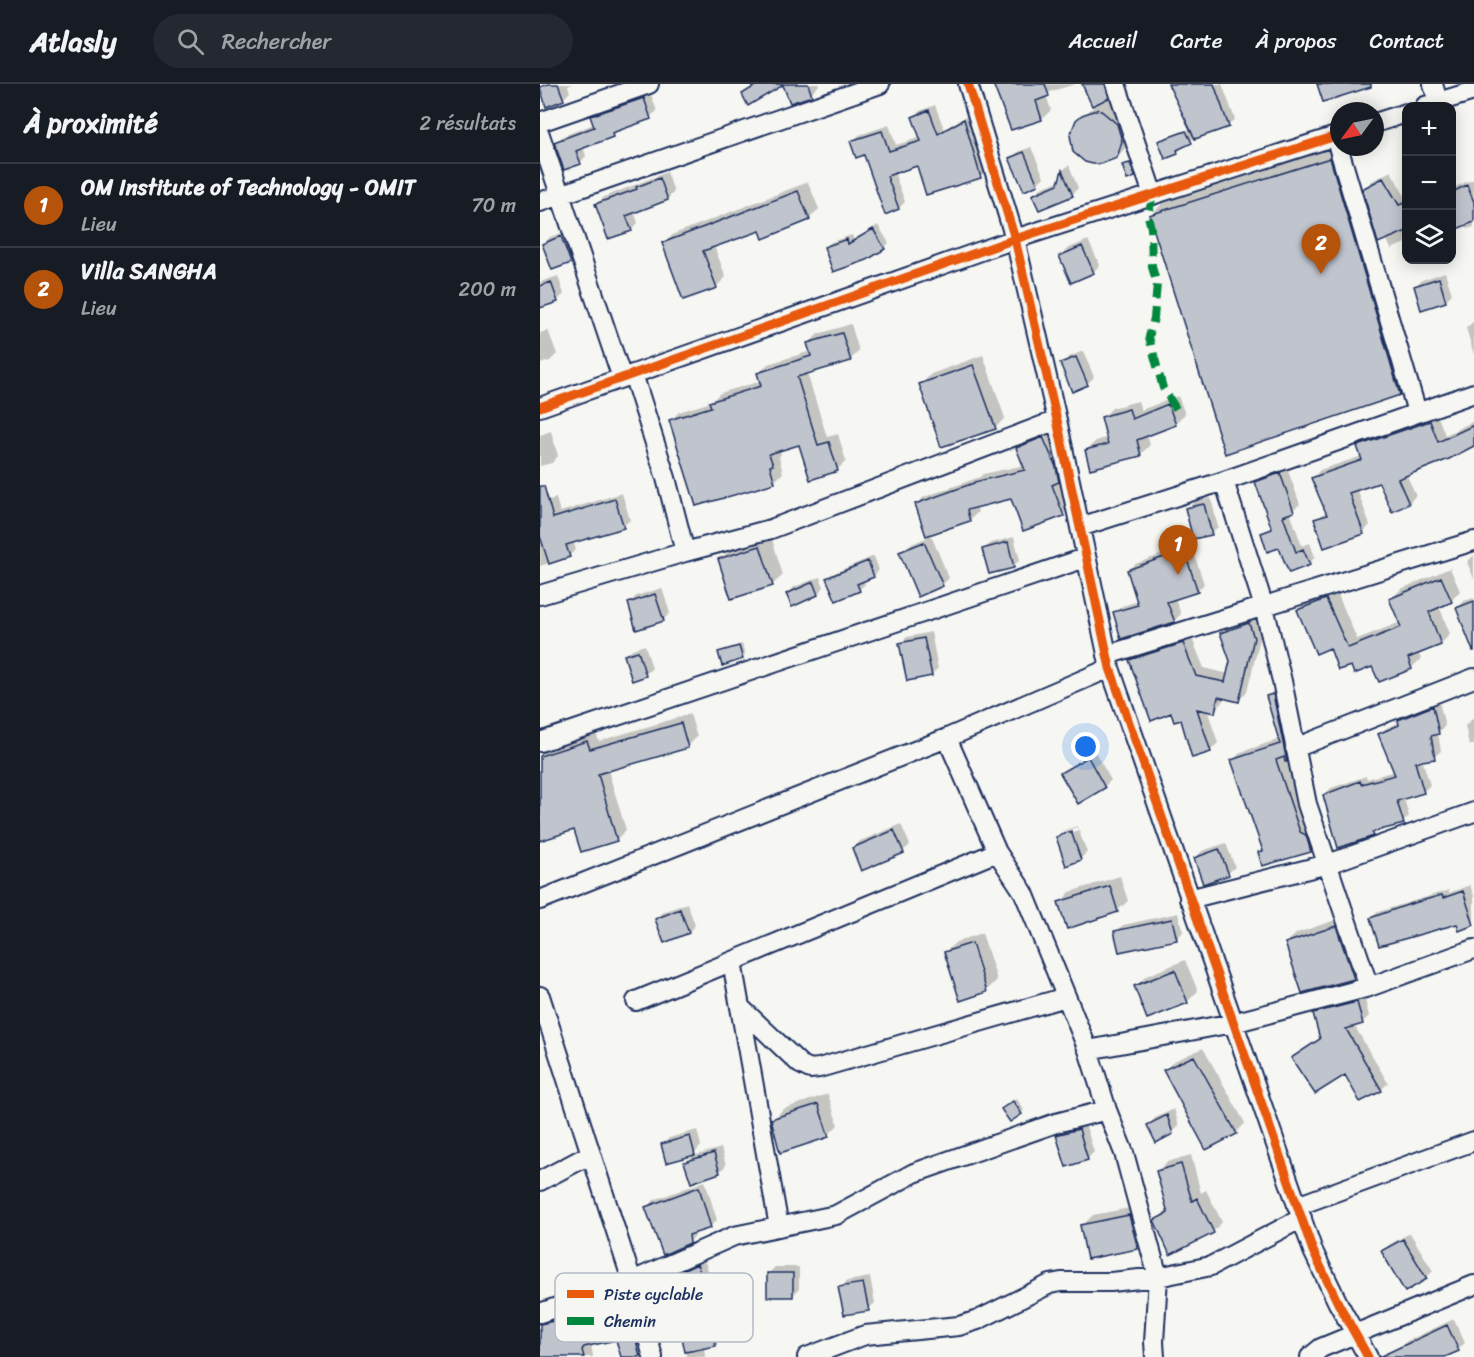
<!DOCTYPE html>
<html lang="fr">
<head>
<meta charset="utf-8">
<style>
  :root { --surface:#171b24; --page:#242831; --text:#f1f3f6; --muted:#9ea1a6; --line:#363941; --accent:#b45309 }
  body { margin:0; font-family:Sriracha,sans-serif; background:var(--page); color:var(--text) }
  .controls { position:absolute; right:18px; top:18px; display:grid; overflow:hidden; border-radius:12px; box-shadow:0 3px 15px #0003 }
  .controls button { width:54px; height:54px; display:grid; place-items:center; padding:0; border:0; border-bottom:2px solid var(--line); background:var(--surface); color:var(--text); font:30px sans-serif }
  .compass { position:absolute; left:790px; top:18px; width:54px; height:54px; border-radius:50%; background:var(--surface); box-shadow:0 3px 15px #0003; rotate:237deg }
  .you { position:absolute; left:546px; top:663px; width:21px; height:21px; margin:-15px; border:4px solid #fff; border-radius:50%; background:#1a73e8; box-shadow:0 0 0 9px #1a73e833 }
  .badge { display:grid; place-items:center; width:39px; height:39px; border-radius:50%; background:var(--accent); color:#fff; font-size:20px; font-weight:700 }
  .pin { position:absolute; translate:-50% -50px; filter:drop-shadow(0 2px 3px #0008) }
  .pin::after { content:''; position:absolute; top:32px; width:21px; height:18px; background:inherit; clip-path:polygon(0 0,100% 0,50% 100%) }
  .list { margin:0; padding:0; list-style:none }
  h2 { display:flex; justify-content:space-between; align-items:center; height:78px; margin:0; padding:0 24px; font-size:26px }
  h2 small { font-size:20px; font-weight:400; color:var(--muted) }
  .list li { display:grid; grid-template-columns:39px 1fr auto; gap:18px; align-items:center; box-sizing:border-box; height:84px; padding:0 24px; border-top:2px solid var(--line) }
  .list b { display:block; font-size:22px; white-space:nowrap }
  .list p { margin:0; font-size:20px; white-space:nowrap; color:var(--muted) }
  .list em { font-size:20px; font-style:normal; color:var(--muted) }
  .icon { flex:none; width:33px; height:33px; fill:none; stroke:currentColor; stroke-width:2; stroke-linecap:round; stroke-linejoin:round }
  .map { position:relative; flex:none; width:934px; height:1273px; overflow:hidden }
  header { display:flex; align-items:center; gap:36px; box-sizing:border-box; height:84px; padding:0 30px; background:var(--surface); border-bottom:2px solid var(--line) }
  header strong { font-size:28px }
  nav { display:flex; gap:33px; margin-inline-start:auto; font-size:21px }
  .search { width:420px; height:54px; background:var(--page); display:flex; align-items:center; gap:15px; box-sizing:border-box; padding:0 21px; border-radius:33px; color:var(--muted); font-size:22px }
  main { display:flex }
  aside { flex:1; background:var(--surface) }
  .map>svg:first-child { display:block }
  .shadow { fill:#0003; fill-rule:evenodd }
  .building { fill:#c0c4cd; stroke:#1b2f5e; stroke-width:1.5 }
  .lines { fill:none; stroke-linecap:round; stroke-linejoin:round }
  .minor-casing { stroke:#1b2f5e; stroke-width:22 }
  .minor { stroke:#f6f6f2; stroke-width:18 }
  .quiet { stroke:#00873e; stroke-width:8; stroke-dasharray:15 8; stroke-linecap:butt }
  .cycleway-casing { stroke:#f6f6f2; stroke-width:13 }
  .cycleway { stroke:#e8590c; stroke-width:9 }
  .key { fill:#f6f6f2; stroke:#b4bac6; stroke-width:1.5 }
  .key-label { font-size:16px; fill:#1b2f5e }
</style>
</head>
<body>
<header>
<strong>Atlasly</strong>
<div class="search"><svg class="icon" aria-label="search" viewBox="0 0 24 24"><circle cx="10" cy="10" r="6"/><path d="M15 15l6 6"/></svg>Rechercher</div>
<nav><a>Accueil</a><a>Carte</a><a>À propos</a><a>Contact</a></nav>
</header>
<main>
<aside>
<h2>À proximité<small>2 résultats</small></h2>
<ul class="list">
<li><span class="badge">1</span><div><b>OM Institute of Technology - OMIT</b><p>Lieu</p></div><em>70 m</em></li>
<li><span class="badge">2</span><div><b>Villa SANGHA</b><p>Lieu</p></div><em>200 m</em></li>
</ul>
</aside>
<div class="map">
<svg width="934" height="1273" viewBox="0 0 934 1273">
  <rect width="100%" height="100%" fill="#f6f6f2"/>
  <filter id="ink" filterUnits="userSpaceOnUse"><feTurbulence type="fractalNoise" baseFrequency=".0167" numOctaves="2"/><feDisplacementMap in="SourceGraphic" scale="12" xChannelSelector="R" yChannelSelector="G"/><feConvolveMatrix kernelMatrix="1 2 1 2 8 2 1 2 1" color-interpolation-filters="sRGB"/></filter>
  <g filter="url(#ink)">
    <path class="shadow" d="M4 0H33L28 2 30 8 23 15 6 21 0 4Z
      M244 0H280L271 10 251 17Z
      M455 0H536L512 7 506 11 511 26 502 35 472 44Z
      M544 0H573L575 6 568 13 560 17 561 19 570 15 587 29V62L577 73 544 32 554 22Z
      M630 0H682L695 35 688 42 653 54 651 57 639 63 640 66 637 69 620 58 623 55 652 44Z
      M110 8 117 27 110 33 80 44 72 52 43 62 46 72 40 79 16 59 23 52 54 40 52 33 59 26Z
      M395 21 404 45 430 30 447 86 441 92 387 109 378 80 354 88 365 118 359 124 346 129 325 69 312 58 319 51 349 41 356 61 381 53 374 33 380 27Z
      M799 62 873 295 859 309 611 131 625 117Z
      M491 63 504 93 497 100 484 105 471 75 478 68Z
      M593 77 597 89 594 92 584 82Z
      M529 81 538 104 532 111H494L501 104 521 96 523 86Z
      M851 87 866 114V159L851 165 824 105 832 97Z
      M127 88 134 108 127 115 94 127 98 139 91 146 57 120 64 113Z
      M934 95V143L927 145 925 140 912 146V104Z
      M268 98 279 125 269 135 221 145 174 162 186 193 176 203 124 159 134 150Z
      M338 141 349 159 344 164H285L291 158 312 151 314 156Z
      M28 147 37 171 30 178 4 160 10 153Z
      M548 156 560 181 553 188 520 172 527 165Z
      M905 188 912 210 905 217 875 202 882 196Z
      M18 192 24 210 18 216 0 223V198Z
      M934 237V271L926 244Z
      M311 240 319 267 310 276 267 289 287 353 298 350 306 377 297 386 260 359 239 365 241 370 239 373 243 389 234 398 130 337 139 328 171 318 180 309 221 297 219 289 228 280 271 267 269 259 278 250Z
      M8 246 17 270 10 277 0 280V249Z
      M543 267 554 293 547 300 522 280 529 273Z
      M443 271 465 334 455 344 381 300 391 290Z
      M638 312 645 330 635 339 607 350 610 361 601 370 551 384 546 366 556 357 568 353 563 333 572 324 598 317 601 326Z
      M897 330 905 351 934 337V361L866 390 876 411 869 419 853 426 840 397 817 405 830 441 823 449 776 436 787 427 773 394 780 386 822 372 819 362 826 355Z
      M511 346 526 389 520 394 531 423 523 430 472 414 436 422 438 428 430 436 390 449 409 494 402 501 361 468 367 462 388 453 376 421 384 413 440 393 443 390 485 381 478 364 486 356Z
      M11 347 18 372 12 379 0 382V351Z
      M747 384 760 420 750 428 762 462 770 459 775 473 769 480 723 449 733 442 717 398 724 392Z
      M82 409 90 436 83 442 33 457 36 465 29 472 0 482V419L16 414 20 428Z
      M671 414 678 443 671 449 647 425 654 418Z
      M231 452 243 491 232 501 180 475 191 465Z
      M474 453 480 476 473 482 444 465 451 459Z
      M651 460 664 500 657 507 635 514 641 530 634 537 575 528 582 522 599 517 588 486 595 480Z
      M934 471V495L927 478Z
      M334 472 339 486 334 492 323 496 325 500 319 506 288 494 294 489Z
      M910 484 920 507 911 517 899 522 910 550 901 560 878 568 881 575 871 584 812 580 791 562 759 526 768 516 796 506 817 555 861 538 851 515 861 505Z
      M280 493 284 503 278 510H248L254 503Z
      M122 504 130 529 123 536 90 519 96 512Z
      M934 514V548L918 524 924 517Z
      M716 532 722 546 707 608 699 616 684 613 682 619 674 627 667 625 678 659 670 667 642 634 632 627 590 576 598 569 651 552 664 584 689 590 692 577 681 550 689 542Z
      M391 548 398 584 391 591 360 559 367 553Z
      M202 560 205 571 202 574 180 569 183 566Z
      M105 561 112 584 105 591 86 572 92 565Z
      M736 604 755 668 747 676 768 740 779 758 771 766 720 769 723 765 693 676 701 668 740 655 728 612Z
      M899 617 905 642 898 649 901 667 894 673 882 675 890 701 883 708 864 714 869 732 863 738 838 745 833 751 784 711 791 704 826 692 827 695 855 687 840 650 846 644 860 638 866 630Z
      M150 630 157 653 148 662 68 686 86 746 77 755 42 766 35 745 0 755V666L56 649 59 657Z
      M932 635H934V661H929L925 642Z
      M555 668 571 696 564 703 522 689 529 683Z
      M361 740 370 761 363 767 313 764 320 757Z
      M537 742 547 768 540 775 518 753 525 746ZM537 743 538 746 524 752V748Z
      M686 759 695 783 688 789 655 774 662 767Z
      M580 792 588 817 577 827 520 819 530 808Z
      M930 801 934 812V839L920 845 918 838 831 834 838 828 909 806V809Z
      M147 819 155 841 149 848 125 857 117 835 123 828Z
      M638 829 643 848 636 855 576 848 583 841Z
      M807 832 824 884 814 894 763 907 746 859 757 849Z
      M442 849 457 896 447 906 421 915 405 868 416 858Z
      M645 876 658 907 647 918 595 903 606 892Z
      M824 912 829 932 822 939 814 941 848 999 841 1006 805 989 753 974 781 953 775 930 781 923Z
      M663 964 705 1039 697 1048 667 1064 625 986 634 977Z
      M288 1010 298 1041 288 1051 233 1036 243 1025Z
      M477 1015 484 1026 481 1029 466 1023Z
      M634 1025 639 1042 632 1049 609 1041 615 1034Z
      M545 1039 554 1068 548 1074 518 1051 525 1044Z
      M157 1046 161 1062 155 1069 127 1077 123 1060 129 1054Z
      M181 1064 186 1081 180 1088 146 1079 153 1072Z
      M651 1071 661 1109 666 1106 682 1138 673 1148 616 1136 628 1125 617 1087 627 1078Z
      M165 1097 177 1136 170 1143 156 1147V1151L149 1158 107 1123 114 1116Z
      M600 1122 607 1153 597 1163 542 1142 553 1131Z
      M870 1149 893 1187 886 1194 843 1168 849 1161Z
      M164 1175 171 1194 164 1201 128 1194 135 1188Z
      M235 1183H259V1205L252 1212 228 1190Z
      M330 1193 335 1219 328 1225 300 1204 307 1197Z
      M43 1226 46 1240 97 1229 104 1273H83L77 1254 51 1260 53 1273H0V1235Z
      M914 1235 925 1259 918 1265 904 1272 905 1273H865L860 1263 867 1257Z
      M178 1236 182 1253 175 1260 164 1262 165 1273H147L142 1249 149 1242Z"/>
    <path class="building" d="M8 0H18L24 16 6 23 0 3Z
      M218 0H268L272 12 250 19 243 1 208 22 202 10Z
      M453 0H505L509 12 496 17 502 36 471 46Z
      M542 0H565L569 14 552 22Z
      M628 0H674L689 43 655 55Z
      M777 0H831V3L783 18Z
      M104 14 111 35 72 49 73 53 36 67 41 80 24 86 14 58 54 43 50 32Z
      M559 25 577 40 582 57 577 74 561 80H553L545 78 533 68 530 51 536 36 542 31Z
      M389 26 398 50 424 35 441 94 386 111 377 82 347 92 359 125 345 131 324 71 316 74 310 57 342 47 349 67 381 57 372 33Z
      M646 47 652 59 637 66 638 70 625 75 618 57Z
      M484 68 498 101 484 107 469 74Z
      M790 74 860 311 685 370 609 131Z
      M590 79 595 93 587 96 582 81Z
      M522 86 533 112 499 126 492 111 518 100Z
      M120 94 128 116 86 132 92 147 68 155 55 120 97 105 96 103Z
      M843 94 859 121 867 118V147L838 159 822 105Z
      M927 101 934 118V138L912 147V108Z
      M258 107 270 136 223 155 220 147 163 167 177 204 143 216 122 159Z
      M333 145 345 165 327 176 293 188 284 163 307 155 308 160Z
      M21 152 31 179 12 186 2 160Z
      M542 162 554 189 531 199 519 172Z
      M899 194 906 218 881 226 874 202Z
      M11 198 18 218 0 224V202Z
      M302 249 311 277 257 293 278 361 289 358 298 387 270 396 259 361 229 370 233 381 230 382 235 399 156 422 129 336 171 323 169 318 221 302 217 289 271 272 267 259Z
      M536 273 548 301 532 308 520 279Z
      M433 281 456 345 401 363 379 300Z
      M628 320 636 341 597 356 601 372 550 385 545 366 568 360 561 333 589 325 592 335Z
      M890 337 898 358 934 341V362L909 375 858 395 869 420 852 428 839 399 809 409 824 450 784 464 774 435 787 431 771 394 822 376 817 362Z
      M503 353 516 383 519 398 512 401 524 432 483 447 471 415 427 426 430 437 386 452 375 420 434 399V398L485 386 476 364Z
      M740 389 754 428 743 432 756 468 763 465 770 481 749 489 739 464 727 468 721 449 732 445 715 398Z
      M0 402H4L13 434 75 415 84 444 26 461 30 473 9 480 0 452Z
      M664 420 672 451 653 455 645 424Z
      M384 458 403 502 378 513 359 468Z
      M468 458 474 484 449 490 442 465Z
      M220 462 233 502 191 515 178 475Z
      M644 466 658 508 627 518 635 538 581 555 573 528 598 521 587 486Z
      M328 477 334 493 317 500 320 507 296 517 286 494Z
      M901 493 912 518 889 528 901 561 868 574 872 585 839 598 832 583 814 590 811 582 798 586 790 564 776 570 757 526 786 515 808 564 861 543 849 515Z
      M273 498 278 511 252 523 246 510Z
      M115 510 124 537 96 546 88 519Z
      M934 517V567H933L916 524Z
      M709 539 714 554 699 618 678 613 675 629 657 625 671 668 652 674 641 636 634 638 631 629 611 637 589 576 643 559 656 592 685 598 690 577 680 549Z
      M384 554 392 592 367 597 359 559Z
      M199 562 203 575 182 582 178 568Z
      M98 567 106 592 92 597 84 571Z
      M733 610 747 678H745L744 673 736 676 760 748 766 751 771 768 722 782 718 768 723 767 691 676 740 660 726 612Z
      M893 622 899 650 891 652 895 675 875 678 884 709 857 717 864 740 832 748 834 752 798 764 783 711 820 697 821 700 855 691 838 650 859 641 858 636Z
      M141 639 148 664 58 690 77 757 41 768 34 746 0 757V672L47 657 50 665Z
      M548 673 565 704 538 720 520 689Z
      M354 746 364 769 321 787 312 764Z
      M531 747 541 776 526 782 516 753Z
      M679 765 689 791 663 800 654 774Z
      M570 802 578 828 527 845 518 818Z
      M923 807 934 841 919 847 917 840 839 862 830 834 867 821 902 811 903 814Z
      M140 825 149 849 124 859 115 835Z
      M632 835 637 856 579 868 574 847Z
      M796 842 814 895 762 909 745 859Z
      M432 859 447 908 420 917 404 868Z
      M635 886 648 919 607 935 594 902Z
      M817 918 823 940 806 945 842 1007 820 1018 805 991 775 1010 751 974 780 955 773 929Z
      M654 972 697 1050 666 1066 623 986Z
      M473 1017 482 1030 470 1038 461 1025Z
      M278 1020 289 1053 240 1069 231 1035Z
      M627 1031 633 1050 616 1059 607 1041Z
      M539 1045 548 1076 526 1083 516 1051Z
      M150 1052 155 1071 126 1079 121 1060Z
      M174 1069 180 1089 151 1099 144 1078Z
      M641 1080 652 1117 657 1114 674 1149 630 1171 614 1136 628 1129 616 1087Z
      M159 1103 171 1144 149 1151 150 1159 123 1171 105 1123Z
      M589 1131 598 1165 547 1175 540 1141Z
      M863 1155 887 1195 865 1208 841 1167Z
      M157 1180 165 1202 134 1213 127 1194Z
      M227 1189H253V1213H227Z
      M323 1199 329 1227 304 1231 298 1203Z
      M37 1232 40 1245 91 1234 100 1273H81L76 1256 44 1263 42 1266 44 1273H0V1240Z
      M907 1241 919 1267 905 1273H839Z
      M172 1242 176 1262 145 1268 141 1248Z"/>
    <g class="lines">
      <g class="minor-casing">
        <path id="minor" d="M428 0 475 155 517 336 570 584 773 1167 798 1219 828 1273
          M576 0 613 111
          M893 0 898 18
          M885 22 934 7
          M0 38 109 0
          M835 39 866 29
          M0 51 82 294
          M795 52 877 328
          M0 118 340 0
          M93 290 126 394 145 468
          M0 323 475 155 799 51
          M684 397 724 523 742 597 767 720 829 903
          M540 443 684 397 934 309
          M0 511 145 468 231 445 517 336
          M567 571 934 457
          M407 654 457 768 484 809 548 966 567 1026 584 1069 618 1193 614 1258 615 1273
          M0 658 545 474
          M755 664 934 594
          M649 815 788 780 934 728
          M0 816 407 654 570 584
          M192 878 239 1143
          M0 912 92 1197 113 1273
          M96 917 457 768
          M200 923 260 980 270 985 279 984 526 913
          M548 966 693 939 829 903 934 865
          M0 1097 51 1070
          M757 1122 934 1057
          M0 1229 92 1197 194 1152 296 1131 374 1089 516 1039 567 1026
          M267 1273 325 1251 419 1242 438 1236 510 1200 521 1198H571L618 1193 671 1182 762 1134
          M770 1273 781 1264 934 1201"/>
      </g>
      <use href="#minor" class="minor"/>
      <path class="quiet" d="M613 111 608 132 611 144 612 183 617 200 614 234 609 253 623 304 638 328"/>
      <g class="cycleway-casing">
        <path id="cycleway" d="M428 0 475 155 517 336 570 584 773 1167 798 1219 828 1273
          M0 323 475 155 799 51"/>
      </g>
      <use href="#cycleway" class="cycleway"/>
    </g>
  </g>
  <rect x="15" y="1189" width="198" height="69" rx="9" class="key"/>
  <rect x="27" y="1206" width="27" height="8" fill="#e8590c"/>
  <rect x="27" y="1233" width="27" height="8" fill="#00873e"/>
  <g class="key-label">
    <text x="64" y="1216">Piste cyclable</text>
    <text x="64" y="1243">Chemin</text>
  </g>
</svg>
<div class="controls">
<button>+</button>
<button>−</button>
<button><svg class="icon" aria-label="layers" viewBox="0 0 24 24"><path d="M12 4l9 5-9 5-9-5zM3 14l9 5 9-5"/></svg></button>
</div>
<svg class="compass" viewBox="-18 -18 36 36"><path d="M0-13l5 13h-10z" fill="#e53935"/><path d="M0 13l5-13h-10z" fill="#9ea1a6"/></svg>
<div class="you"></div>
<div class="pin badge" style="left:638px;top:491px">1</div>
<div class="pin badge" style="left:781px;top:190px">2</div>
</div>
</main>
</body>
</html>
